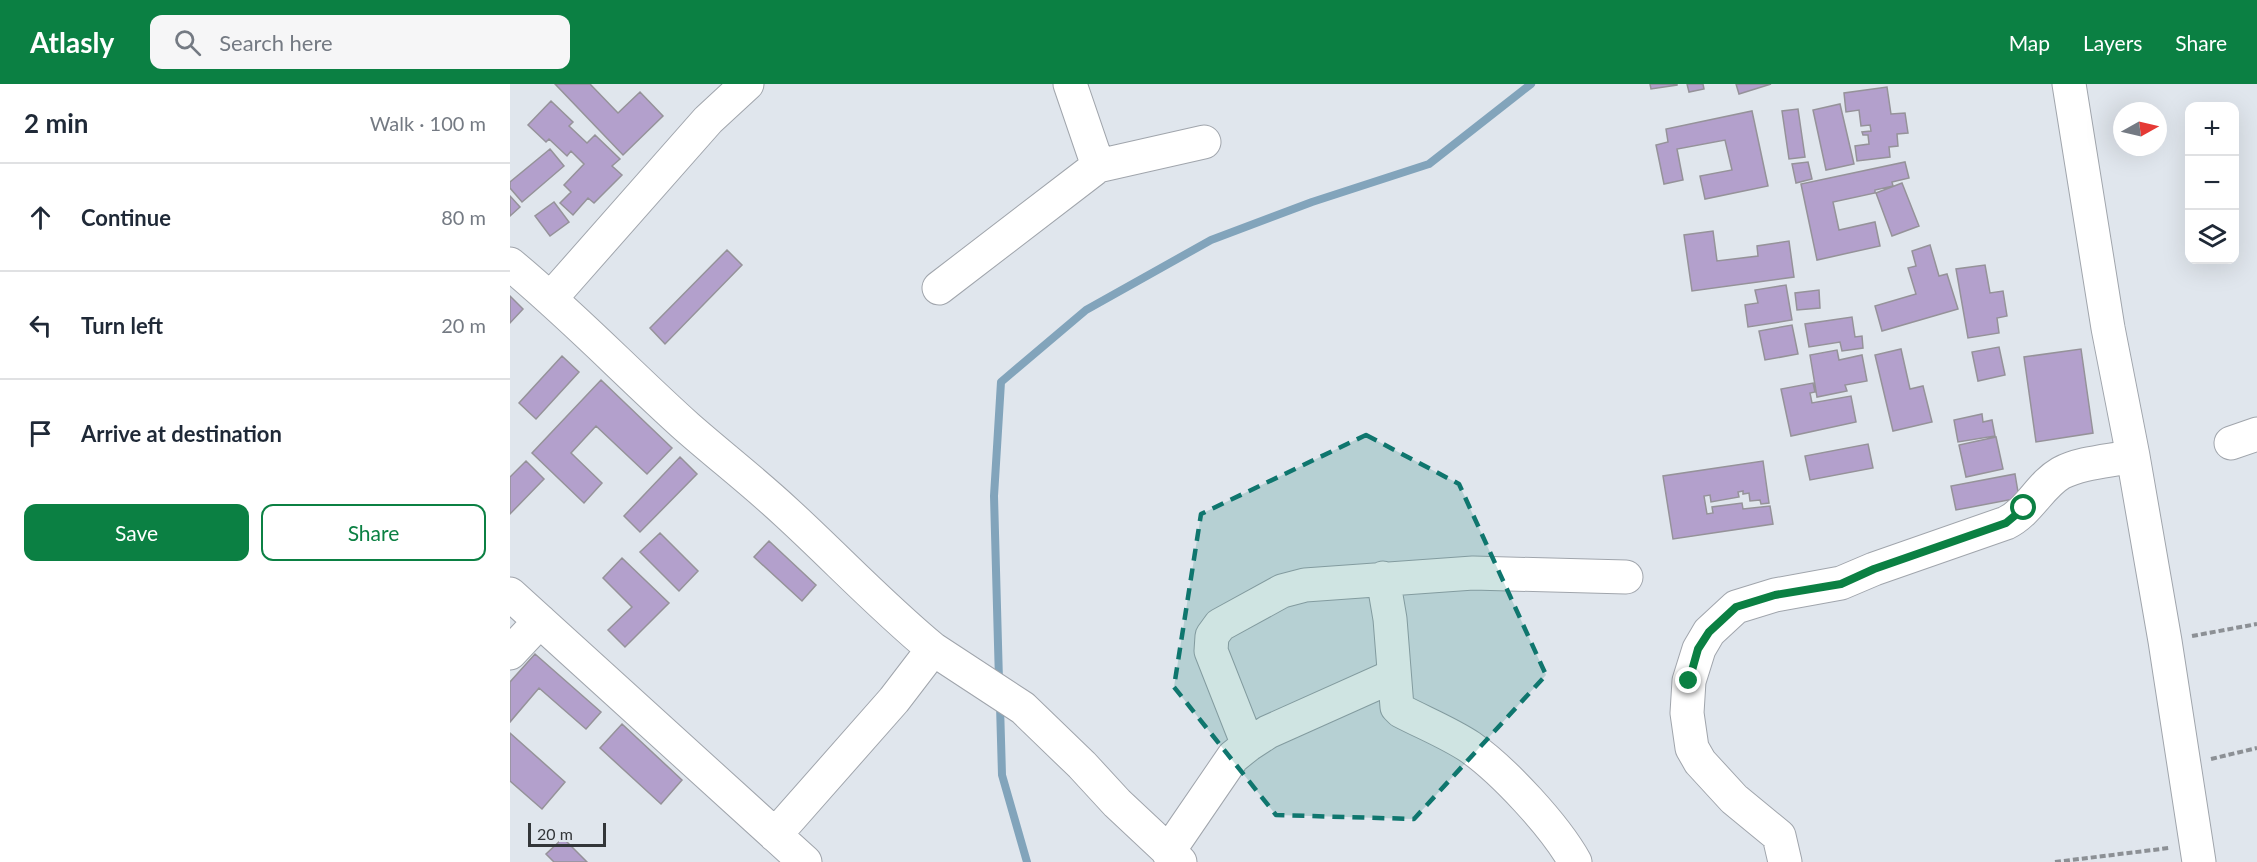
<!DOCTYPE html>
<html lang="en">
<head>
<meta charset="utf-8">
<style>
  :root { --surface:#fff; --page:#f6f6f7; --text:#1f2937; --muted:#747a83; --line:#e0e1e3; --accent:#0b8043 }
  body { margin:0; font-family:Lato,sans-serif; background:var(--page); color:var(--text) }
  .controls { position:absolute; right:18px; top:18px; display:grid; overflow:hidden; border-radius:12px; box-shadow:0 6px 24px #0002 }
  .controls button { width:54px; height:54px; display:grid; place-items:center; padding:0; border:0; border-bottom:2px solid var(--line); background:var(--surface); color:var(--text); font:30px sans-serif }
  .compass { position:absolute; left:1603px; top:18px; width:54px; height:54px; border-radius:50%; background:var(--surface); box-shadow:0 6px 24px #0002; rotate:82deg }
  .scale { position:absolute; left:18px; bottom:15px; width:78px; box-sizing:border-box; padding-left:6px; border:3px solid #333639; border-top:0; font-size:16px; line-height:21px; white-space:nowrap; color:#333639; -webkit-text-stroke:4px #e0e6ed; paint-order:stroke }
  .stop { position:absolute; width:18px; height:18px; margin:-14px; border:4px solid #0b8043; border-radius:50%; background:#fff }
  .stop.end { background:#0b8043; border-color:#fff; box-shadow:0 2px 6px #0008 }
  .list { margin:0; padding:0; list-style:none }
  h2 { display:flex; justify-content:space-between; align-items:center; height:78px; margin:0; padding:0 24px; font-size:26px }
  h2 small { font-size:20px; font-weight:400; color:var(--muted) }
  .list li { display:grid; grid-template-columns:39px 1fr auto; gap:18px; align-items:center; box-sizing:border-box; height:108px; padding:0 24px; border-top:2px solid var(--line) }
  .list b { display:block; font-size:22px; white-space:nowrap }
  .list em { font-size:20px; font-style:normal; color:var(--muted) }
  .actions { display:flex; gap:12px; padding:18px 24px }
  .actions a { flex:1; padding:14px 0; border:2px solid var(--accent); border-radius:12px; text-align:center; font-size:21px; color:var(--accent) }
  .actions .main { background:var(--accent); color:#fff }
  .icon { flex:none; width:33px; height:33px; fill:none; stroke:currentColor; stroke-width:2; stroke-linecap:round; stroke-linejoin:round }
  .map { position:relative; flex:none; width:1747px; height:778px; overflow:hidden }
  header { display:flex; align-items:center; gap:36px; box-sizing:border-box; height:84px; padding:0 30px; background:var(--accent); color:#fff }
  header strong { font-size:28px }
  nav { display:flex; gap:33px; margin-inline-start:auto; font-size:21px }
  .search { width:420px; height:54px; background:var(--page); display:flex; align-items:center; gap:15px; box-sizing:border-box; padding:0 21px; border-radius:12px; color:var(--muted); font-size:22px }
  main { display:flex }
  aside { flex:1; background:var(--surface) }
  .map>svg:first-child { display:block }
  .lines { fill:none; stroke-linecap:round; stroke-linejoin:round }
  .stream { stroke:#82a4bb; stroke-width:8 }
  .building { fill:#b3a0cc; stroke:#959299; stroke-width:1.5 }
  .minor-casing { stroke:#a0a5ac; stroke-width:35 }
  .path { stroke:#8c9095; stroke-width:4; stroke-dasharray:6 3; stroke-linecap:butt }
  .minor { stroke:#fff; stroke-width:33 }
  .route { stroke:#0b8043; stroke-width:8 }
  .marked { fill:#0f766e; fill-opacity:0.2; stroke:#0f766e; stroke-width:4.5; stroke-dasharray:12 8; stroke-linejoin:round }
</style>
</head>
<body>
<header>
<strong>Atlasly</strong>
<div class="search"><svg class="icon" aria-label="search" viewBox="0 0 24 24"><circle cx="10" cy="10" r="6"/><path d="M15 15l6 6"/></svg>Search here</div>
<nav><a>Map</a><a>Layers</a><a>Share</a></nav>
</header>
<main>
<aside>
<h2>2 min<small>Walk · 100 m</small></h2>
<ul class="list">
<li><svg class="icon" aria-label="ahead" viewBox="0 0 24 24"><path d="M12 20V5M6 11l6-6 6 6"/></svg><div><b>Continue</b></div><em>80 m</em></li>
<li><svg class="icon" aria-label="left" viewBox="0 0 24 24"><path d="M17 20v-9H6M10 6l-5 5 5 5"/></svg><div><b>Turn left</b></div><em>20 m</em></li>
<li><svg class="icon" aria-label="arrive" viewBox="0 0 24 24"><path d="M6 21V4h12l-3 4 3 4H6"/></svg><div><b>Arrive at destination</b></div></li>
</ul>
<div class="actions"><a class="main">Save</a><a>Share</a></div>
</aside>
<div class="map">
<svg width="1747" height="778" viewBox="0 0 1747 778">
  <rect width="100%" height="100%" fill="#e0e6ed"/>
  <g class="lines">
    <path class="stream" d="M489 597 484 412 491 298 576 226 701 156 802 118 919 80 1021 0
      M490 621 492 691 517 778"/>
  </g>
  <path class="building" d="M45 0H80L108 29 130 8 153 32 113 71Z
    M1140 0H1167V1L1141 5Z
    M1177 0H1193L1194 5 1179 8Z
    M1226 0H1261L1229 10Z
    M1377 3 1381 30 1395 29 1398 49 1387 50 1388 62 1379 63 1380 73 1347 77 1345 62 1359 60 1358 51H1353L1352 48 1361 47 1360 41 1351 42 1349 26 1336 28 1334 9Z
    M41 17 63 38 59 42 77 59 85 51 110 75 102 82 112 91 84 119 78 114 63 131 50 119 61 108 54 101 74 80 61 67 57 72 39 55 36 58 18 41Z
    M1330 20 1344 80 1316 86 1303 26Z
    M1288 25 1295 73 1279 75 1272 27Z
    M1242 27 1258 102 1195 115 1190 92 1222 86 1215 56 1167 65 1173 96 1154 100 1146 61 1158 58 1156 45Z
    M40 65 54 82 12 118 0 104V98Z
    M1298 78 1302 95 1286 99 1282 80Z
    M1395 78 1399 94 1382 98 1383 102 1365 106V109L1323 118 1329 146 1365 138 1370 162 1307 176 1291 100Z
    M1392 99 1409 142 1382 152 1366 109Z
    M0 112 10 123 0 132Z
    M44 118 59 138 40 152 25 132Z
    M1203 147 1207 177 1248 172 1247 162 1279 157 1284 193 1182 207 1174 151Z
    M1420 161 1429 192 1437 190 1448 225 1372 247 1365 222 1406 210 1398 184 1406 182 1402 167Z
    M217 166 232 181 155 260 140 244Z
    M1475 181 1480 209 1493 207 1497 232 1487 234 1489 249 1458 254 1446 185Z
    M1276 201 1282 236 1238 243 1235 221 1248 219 1245 206Z
    M1309 206 1310 224 1287 226 1285 209Z
    M0 212 13 225 0 239Z
    M1342 233 1345 253 1352 252 1353 264 1332 267 1330 258 1299 263 1295 240Z
    M1282 241 1288 270 1255 276 1249 247Z
    M1489 263 1495 291 1468 297 1462 268Z
    M1391 265 1400 305 1413 302 1422 338 1383 347 1365 271Z
    M1571 265 1583 349 1526 358 1514 273Z
    M1327 266 1329 276 1352 271 1357 297 1335 301 1337 307 1307 313 1300 271Z
    M52 272 69 288 26 335 9 319Z
    M91 296 162 364 137 390 86 342 61 369 92 399 74 419 22 369Z
    M1303 299 1305 308 1300 309 1302 319 1341 312 1346 338 1281 352 1271 305Z
    M1472 330 1473 338 1482 336 1485 352 1448 358 1444 336Z
    M1486 353 1493 385 1456 393 1449 361Z
    M1358 360 1363 384 1300 396 1295 372Z
    M170 373 187 390 130 448 114 432Z
    M16 377 34 395 0 430V393Z
    M1253 377 1259 419 1251 420 1250 416 1240 417 1239 409 1233 410V407L1228 408 1229 413 1201 418 1200 411 1194 412 1197 430 1203 429 1202 423 1232 419 1233 425 1260 422 1263 440 1163 455 1153 392Z
    M1505 390 1509 414 1446 426 1441 402Z
    M150 449 188 487 169 507 130 468Z
    M259 457 306 501 292 517 244 473Z
    M112 474 159 519 115 563 98 546 122 523 93 494Z
    M25 570 91 628 76 645 29 604 0 638V598Z
    M112 640 172 696 151 720 90 664Z
    M0 649 55 698 32 725 0 697Z
    M53 754 77 778H44L36 770Z"/>
  <g class="lines">
    <g class="minor-casing">
      <path id="minor" d="M560 0 588 82
        M1559 0 1598 244 1623 372 1655 557 1689 778
        M0 180C62 231 117 289 177 343 210 372 245 399 277 429 326 474 372 523 423 565L384 616 265 751
        M429 204 588 82 694 58
        M41 214 198 36 237 0
        M1721 359 1747 350
        M873 494 880 535 887 623 891 627C914 639 939 649 960 663 994 687 1045 742 1065 778
        M0 510 295 778
        M423 565 513 624 572 681 607 719 670 778
        M0 569 30 537
        M738 661 701 567 702 552 710 541 772 507 795 501 963 489 1116 493
        M658 768 723 673 738 661 758 648 883 592
        M1275 778 1269 752 1224 715 1190 678 1182 664 1177 629 1179 597 1189 565 1199 548 1226 523 1265 511 1331 499 1364 485 1496 439C1519 428 1530 401 1551 389 1572 378 1601 377 1623 372"/>
    </g>
    <path class="path" d="M1682 552 1747 540
      M1701 675 1747 664
      M1545 778 1659 764"/>
    <use href="#minor" class="minor"/>
  </g>
  <g class="lines">
    <path class="route" d="M1179 597 1188 565 1199 548 1226 523 1265 511 1331 500 1364 485 1496 439 1514 424"/>
  </g>
  <path class="marked" d="M856 351 949 400 1036 591 904 735 766 731 664 603 691 430Z"/>
</svg>
<div class="controls">
<button>+</button>
<button>−</button>
<button><svg class="icon" aria-label="layers" viewBox="0 0 24 24"><path d="M12 4l9 5-9 5-9-5zM3 14l9 5 9-5"/></svg></button>
</div>
<svg class="compass" viewBox="-18 -18 36 36"><path d="M0-13l5 13h-10z" fill="#e53935"/><path d="M0 13l5-13h-10z" fill="#747a83"/></svg>
<div class="scale">20 m</div>
<div class="stop" style="left:1514px;top:424px"></div>
<div class="stop end" style="left:1179px;top:597px"></div>
</div>
</main>
</body>
</html>
